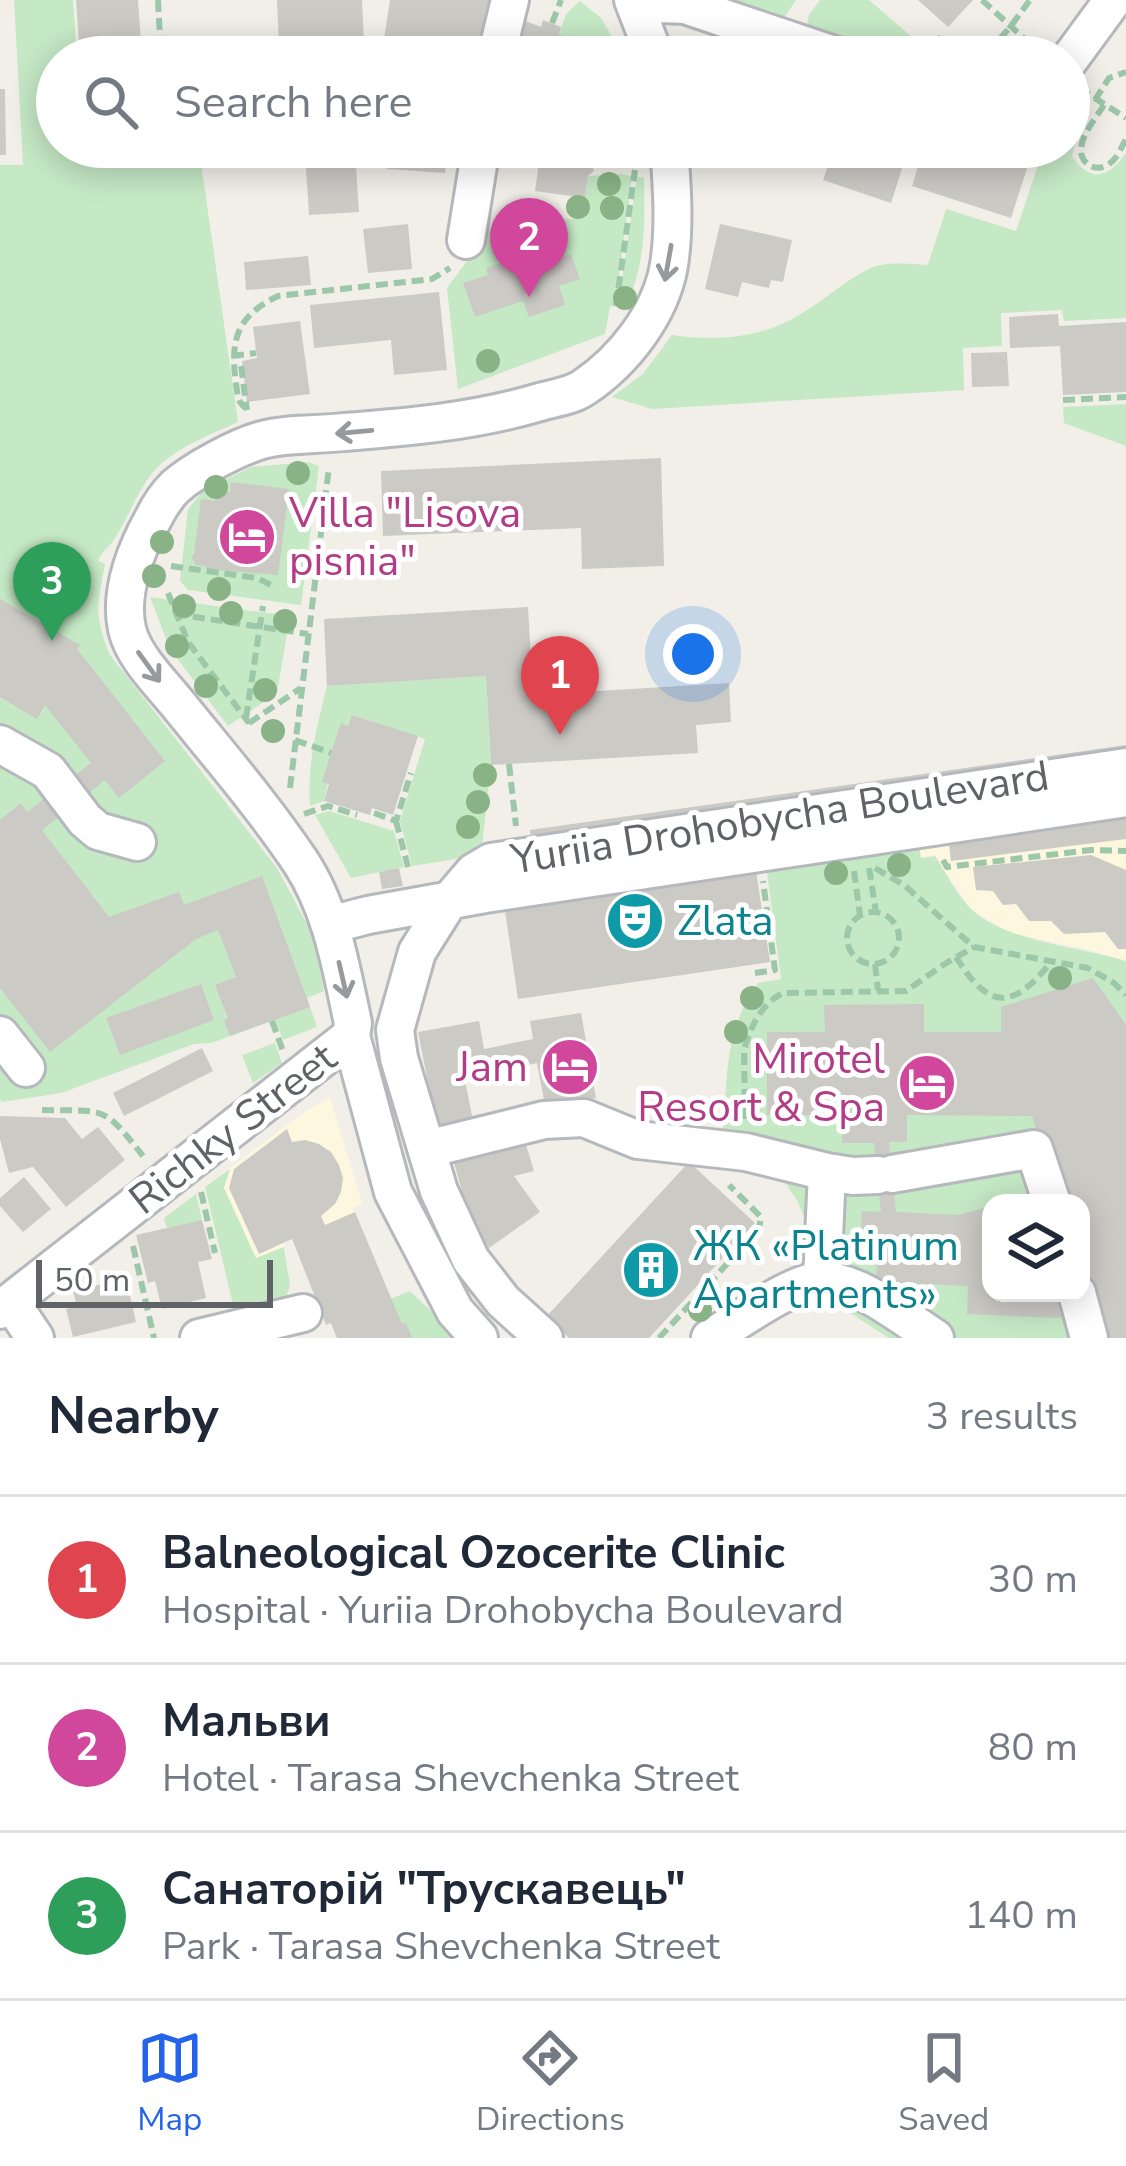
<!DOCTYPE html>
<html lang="en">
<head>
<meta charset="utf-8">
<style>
  :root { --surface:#fff; --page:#f2f2f3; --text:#1f2937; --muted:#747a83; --line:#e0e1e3; --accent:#2563eb }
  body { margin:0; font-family:"Nunito Sans",sans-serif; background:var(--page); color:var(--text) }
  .controls { position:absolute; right:36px; bottom:36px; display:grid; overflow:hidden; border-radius:24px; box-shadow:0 6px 30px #0003 }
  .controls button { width:108px; height:108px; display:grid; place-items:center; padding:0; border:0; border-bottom:3px solid var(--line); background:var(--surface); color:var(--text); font:60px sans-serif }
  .scale { position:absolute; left:36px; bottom:30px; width:237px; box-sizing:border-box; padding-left:12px; border:6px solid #5f6368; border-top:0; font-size:33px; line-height:42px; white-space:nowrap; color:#5f6368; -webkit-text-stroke:9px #fff; paint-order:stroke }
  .you { position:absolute; left:693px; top:654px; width:42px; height:42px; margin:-30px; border:9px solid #fff; border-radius:50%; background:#1a73e8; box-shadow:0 0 0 18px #1a73e833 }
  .badge { display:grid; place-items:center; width:78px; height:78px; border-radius:50%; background:var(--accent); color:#fff; font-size:39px; font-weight:700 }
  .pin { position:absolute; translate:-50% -99px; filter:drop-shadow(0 3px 6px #0008) }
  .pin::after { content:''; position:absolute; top:63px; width:42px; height:36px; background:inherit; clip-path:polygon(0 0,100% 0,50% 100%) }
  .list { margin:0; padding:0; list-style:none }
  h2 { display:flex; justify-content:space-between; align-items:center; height:156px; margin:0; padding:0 48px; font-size:51px }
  h2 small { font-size:39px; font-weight:400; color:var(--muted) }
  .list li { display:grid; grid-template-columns:78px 1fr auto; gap:36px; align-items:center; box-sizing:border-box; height:168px; padding:0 48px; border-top:3px solid var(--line) }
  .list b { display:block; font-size:45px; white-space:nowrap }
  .list p { margin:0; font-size:39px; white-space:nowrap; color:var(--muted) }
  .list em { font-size:39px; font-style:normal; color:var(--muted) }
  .icon { flex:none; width:66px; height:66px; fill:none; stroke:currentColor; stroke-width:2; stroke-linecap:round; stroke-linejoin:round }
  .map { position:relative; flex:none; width:1126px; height:1338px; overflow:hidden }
  .search { position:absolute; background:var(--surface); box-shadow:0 6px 30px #0003; left:36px; right:36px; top:36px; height:132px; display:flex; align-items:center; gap:30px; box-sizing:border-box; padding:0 42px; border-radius:66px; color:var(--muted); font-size:45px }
  .sheet { height:660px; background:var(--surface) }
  nav { display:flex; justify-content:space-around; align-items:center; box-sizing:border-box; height:168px; border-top:3px solid var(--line); background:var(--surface); font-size:33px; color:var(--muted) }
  nav a { display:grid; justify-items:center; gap:6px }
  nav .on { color:var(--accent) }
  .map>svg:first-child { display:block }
  .commercial { fill:#fef7e0 }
  .green { fill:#c5e8c5; fill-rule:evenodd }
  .building { fill:#cccac5 }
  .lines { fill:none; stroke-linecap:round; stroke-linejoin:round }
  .minor-casing { stroke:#b5b8bc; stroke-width:42 }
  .path { stroke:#9cc7a9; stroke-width:6; stroke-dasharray:12 6; stroke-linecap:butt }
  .minor { stroke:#fff; stroke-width:36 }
  .tree { fill:#89b387 }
  .oneway { stroke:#979a9d }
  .labels { text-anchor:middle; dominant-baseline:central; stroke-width:10; stroke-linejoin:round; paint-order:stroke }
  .hotel-label { font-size:42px; fill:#b23c85; stroke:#fff; text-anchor:end }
  .street-label { font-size:42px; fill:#5f6368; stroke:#fff }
  .culture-label { font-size:42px; fill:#0d838f; stroke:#fff; text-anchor:start }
</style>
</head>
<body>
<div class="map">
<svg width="1126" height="1338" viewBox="0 0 1126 1338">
  <rect width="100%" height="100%" fill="#f1efe8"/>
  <path class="commercial" d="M1126 812V961L1086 949 1009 933 971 909 935 856 921 858 919 846Z
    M330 1098 362 1203 353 1208 391 1298 326 1325 291 1239 284 1243 290 1285 236 1317 205 1187 307 1110Z"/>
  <path class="green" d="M14 0H73L77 57H57V147H82L84 162 200 156 238 422C209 435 175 448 154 471 137 491 129 517 115 538 109 548 102 550 98 561L105 564C97 606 94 615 110 655L277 868 313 935 324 991 307 998 317 1027 283 1040 275 1020 211 1043 194 1044 61 1093 2 1102 0 1099V165H23Z
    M722 0H796L782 21Z
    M820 0H869L935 57H886L806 29 809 15Z
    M580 1 601 18 624 57H573L578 41 559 34 566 14Z
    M1069 123 1082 127 1076 139 1072 156C1091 185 1110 176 1126 153V318L1064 321 1062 310 1001 313 1002 346 963 348 964 390 652 409 612 397 643 374 672 335C712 341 755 339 792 319 819 305 843 281 871 268 888 261 910 264 928 265L946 209 1016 231 1044 147H1069Z
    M621 174 632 176 615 307 610 306 605 334 458 389 447 288 499 218 582 219 588 176Z
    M637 177 644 178C645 223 646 267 624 309L618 308Z
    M1126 404V446L1064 423 1063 407Z
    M308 462 319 466 301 605 188 590 180 581 188 509 203 491 251 467Z
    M150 597 290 616 277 693 228 726 170 649Z
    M486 676 491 765 481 855 412 866 400 821 425 739 353 715 348 726 342 724 324 801 310 806C307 763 317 726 327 686Z
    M329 811 394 831 404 867 351 878 315 815Z
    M919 846 921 858 935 856C946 873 958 897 973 911 1009 942 1079 947 1126 961V1338H889L794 1277 803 1249 807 1224 798 1202 775 1167 714 1138 723 1130C728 1074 724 1031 758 983L781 979 765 857ZM991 1203H1081V1293H991Z
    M275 1043 282 1063 253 1083 242 1055Z
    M230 1169 224 1188 256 1258 284 1247 290 1285 283 1306 236 1317 205 1187Z
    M196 1194 202 1220 167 1228 164 1218Z
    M410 1291 459 1338H337L331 1323Z"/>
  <path class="building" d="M76 0H138L142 57H80Z
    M277 0H362L364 44 279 47Z
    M390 0H493L494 54 384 39Z
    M918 0H973L948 27Z
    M523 20 541 27 543 20 561 27 559 34 579 41 573 57H510Z
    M701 40 751 56V57H695Z
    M0 89H5L6 155H0Z
    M388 147H447L445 173 387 169Z
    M541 147H594L590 161 594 171 588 176 585 198 535 191Z
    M793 147H909L891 203 823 180 830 160Z
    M924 147H1034L1011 218 912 186Z
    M356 166 359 212 309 215 306 168Z
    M408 224 412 269 368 273 363 229Z
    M720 224 792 240 783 282 771 280 769 288 742 282 738 297 705 289Z
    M546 248 551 261 571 254 580 279 559 286 565 305 529 317 523 301 475 317 463 283 488 275 486 268Z
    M308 256 311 285 246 290 244 262Z
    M439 292 447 370 394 375 391 340 314 348 310 305Z
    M1058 314 1059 326 1126 322V392L1063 395 1060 346 1010 348 1009 317Z
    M300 321 310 394 247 402 242 361 257 358 253 327Z
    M1007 352 1009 386 972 387 971 353Z
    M661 458 664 566 582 569 581 528 383 536 381 471Z
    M231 482 289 489 278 575 206 569V566L196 565 191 557 194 554 201 499 215 501 216 490 230 492Z
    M0 599 80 645 77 649 165 761 119 798 105 780 42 830 109 917 179 892 184 905 262 876 310 1007 230 1036 224 1020 228 1018 215 985 236 977 218 930 196 939 50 1052 0 988V820L21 803 27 812 91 763 45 705 37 719 0 697Z
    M528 607 533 695 729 683 731 722 696 725 698 753 491 765 486 676 327 686 324 619Z
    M352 715 418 736 393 815 372 808 370 815 324 801 329 784 322 782 331 753 341 723 348 726Z
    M1126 745V761L532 847 530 830Z
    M1126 812V839L951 861 948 836Z
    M1091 855 1126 870V949H1118L1105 932 1064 934 1051 921H1029L1016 904 1003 905 993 891 976 890 973 867Z
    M754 858 770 962 518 999 503 897Z
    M399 868 403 886 382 889 379 872Z
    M1093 978 1126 1025V1338H1101L1081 1274V1203H1059L1032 1116 907 1115V1142H889L896 1212 958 1215 991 1206V1293H1070L1075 1313 1057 1318 967 1314 968 1286 876 1282 878 1245 860 1244 862 1211 881 1212 874 1143H842L843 1115H767V1032H825L824 1005 924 1004V1032H1001V1007Z
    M201 984 214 1020 120 1055 106 1018Z
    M581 1013 596 1098 545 1106 537 1063 489 1074 488 1066 463 1070 474 1126 438 1133 418 1032 479 1021 484 1049 533 1039 530 1021Z
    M202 1048 213 1071 124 1116 113 1093Z
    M0 1116 65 1118 82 1139 98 1127 125 1160 66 1207 33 1167 9 1173 0 1139Z
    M287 1129 292 1142 305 1140 319 1144 331 1152 339 1165 343 1178 341 1192 335 1204 321 1216 325 1225 355 1212 402 1324 406 1323 412 1338H337L331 1323 326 1325 292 1239 259 1254 229 1188 234 1169Z
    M524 1138 534 1171 514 1176 540 1212 489 1248 459 1202 462 1191 453 1159Z
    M689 1162 755 1223 649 1338H569L546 1317Z
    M24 1177 51 1209 23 1232 0 1206V1198Z
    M202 1220 212 1259 198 1262 206 1298 162 1309 155 1281 148 1283 136 1235Z
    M126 1278 136 1322 73 1337 66 1309 77 1306 73 1291Z"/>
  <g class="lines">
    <g class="minor-casing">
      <path id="minor" d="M633 0 655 57
        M636 3 685 5 840 57
        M496 57 510 0
        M1069 60 1113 0
        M466 240 481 147
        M0 744 48 771 85 820 98 831 137 842
        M330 925 368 915 485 894 1126 798
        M0 1035 26 1068
        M427 1149 544 1120 584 1118 638 1140 746 1152 827 1172 853 1176 878 1175
        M892 1174 1034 1149 1052 1203
        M822 1280 827 1172
        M1077 1293 1089 1338
        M11 1302 35 1338
        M0 1310 351 1036
        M199 1338 303 1313
        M479 1338 455 1311 393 1192 351 1036 353 1023C341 968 332 909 300 861 263 806 219 755 177 703 160 682 133 656 127 629 119 592 136 549 154 517 159 507 167 495 175 487 194 470 237 447 262 440 287 433 318 435 344 432 410 427 476 421 540 402 554 398 571 396 583 388 624 361 661 313 669 265 675 226 672 186 669 147
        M544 1338 503 1301 471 1260 439 1191 399 1058 395 1030 417 952 449 901 474 872 491 862 1126 767
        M710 1338C736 1323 791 1283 818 1281 855 1277 905 1319 935 1338"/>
    </g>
    <path class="path" d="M158 0 161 57
      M982 0 1038 51
      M552 23 561 0
      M937 37C981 77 1003 36 1030 0
      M1079 88 1126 118
      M1095 100 1109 78 1126 72
      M1104 105C1096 118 1081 135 1081 150 1081 165 1097 173 1109 164 1117 159 1121 148 1126 139
      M616 306 635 170
      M232 356 256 353
      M241 366 247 410
      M1063 400 1126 397
      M247 409C237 402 238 396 236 384 230 341 236 316 278 296L432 279 450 268
      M171 566 257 578 273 586
      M168 593 188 642 249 723
      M175 614 308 634
      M246 718 263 606
      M249 723 301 688
      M295 740 331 753
      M509 764 516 826
      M290 788 329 467
      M374 813 396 821 411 773
      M304 814 328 806 357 815
      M396 821 408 867
      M943 860 947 867 1091 850 1126 851
      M869 868 876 912
      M875 868 904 885 974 947 1088 968 1114 983 1126 995
      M854 871 860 915
      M847 938a26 26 0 1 1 52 0a26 26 0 1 1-52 0Z
      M956 957C989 1010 1012 1011 1051 962
      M875 964 878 990
      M755 973 775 970 763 881
      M272 1021 283 1051
      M42 1110C106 1111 103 1105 143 1156
      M745 1119 744 1050C750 1027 762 1003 783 993L906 991 943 965 974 947
      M201 1192 215 1253
      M133 1246 154 1338
      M659 1338 759 1229 761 1217 729 1185"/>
    <use href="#minor" class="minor"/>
  </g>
  <g class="tree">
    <circle cx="609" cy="184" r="12"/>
    <circle cx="578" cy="207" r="12"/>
    <circle cx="612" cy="208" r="12"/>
    <circle cx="625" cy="298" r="12"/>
    <circle cx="488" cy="361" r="12"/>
    <circle cx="298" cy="473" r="12"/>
    <circle cx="216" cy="487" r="12"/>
    <circle cx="162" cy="542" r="12"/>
    <circle cx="154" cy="576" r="12"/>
    <circle cx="219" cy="589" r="12"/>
    <circle cx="184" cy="606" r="12"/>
    <circle cx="231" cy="613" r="12"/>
    <circle cx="285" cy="621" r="12"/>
    <circle cx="177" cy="646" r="12"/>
    <circle cx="206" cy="686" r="12"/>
    <circle cx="265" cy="690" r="12"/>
    <circle cx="273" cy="731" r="12"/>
    <circle cx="485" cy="775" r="12"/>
    <circle cx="478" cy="802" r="12"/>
    <circle cx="468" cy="827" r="12"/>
    <circle cx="899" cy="865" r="12"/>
    <circle cx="836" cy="873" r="12"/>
    <circle cx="1060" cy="978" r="12"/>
    <circle cx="752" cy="998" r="12"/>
    <circle cx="736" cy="1032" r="12"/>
    <circle cx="700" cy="1310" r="12"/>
  </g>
  <defs><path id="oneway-shaft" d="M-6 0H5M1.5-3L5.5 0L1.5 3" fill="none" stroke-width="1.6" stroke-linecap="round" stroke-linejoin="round" transform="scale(3)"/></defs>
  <g class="oneway">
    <use href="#oneway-shaft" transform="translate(668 263) rotate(100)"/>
    <use href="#oneway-shaft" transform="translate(354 432) rotate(175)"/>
    <use href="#oneway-shaft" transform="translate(149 667) rotate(54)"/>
    <use href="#oneway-shaft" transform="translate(343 980) rotate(77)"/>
  </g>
  <defs>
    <g id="hotel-disc" transform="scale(3)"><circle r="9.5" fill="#d1479c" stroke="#fff"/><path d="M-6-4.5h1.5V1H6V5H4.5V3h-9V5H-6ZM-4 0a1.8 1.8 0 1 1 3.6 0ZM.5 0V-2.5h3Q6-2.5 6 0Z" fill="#fff"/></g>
    <g id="theatre-disc" transform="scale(3)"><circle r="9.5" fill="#0f9aa8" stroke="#fff"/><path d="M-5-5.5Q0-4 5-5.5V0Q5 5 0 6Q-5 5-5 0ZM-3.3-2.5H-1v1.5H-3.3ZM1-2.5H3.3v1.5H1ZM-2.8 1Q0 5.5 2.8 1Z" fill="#fff"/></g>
    <g id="building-disc" transform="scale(3)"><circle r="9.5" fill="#0f9aa8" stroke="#fff"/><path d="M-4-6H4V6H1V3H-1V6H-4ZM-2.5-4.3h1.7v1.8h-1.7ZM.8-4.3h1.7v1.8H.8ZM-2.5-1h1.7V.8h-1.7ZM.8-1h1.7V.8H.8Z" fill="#fff"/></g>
  </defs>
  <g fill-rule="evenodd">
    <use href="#hotel-disc" x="247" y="537"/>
    <use href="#theatre-disc" x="635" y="921"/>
    <use href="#hotel-disc" x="570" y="1067"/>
    <use href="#hotel-disc" x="927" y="1083"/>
    <use href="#building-disc" x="651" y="1270"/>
  </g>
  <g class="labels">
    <g class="hotel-label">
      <text x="289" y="513" text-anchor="start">Villa "Lisova<tspan x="289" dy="48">pisnia"</tspan></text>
      <text x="885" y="1059">Mirotel<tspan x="885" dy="48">Resort &amp; Spa</tspan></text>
      <text x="528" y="1067">Jam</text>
    </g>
    <g class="street-label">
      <text transform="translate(780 818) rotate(-9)">Yuriia Drohobycha Boulevard</text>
      <text transform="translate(233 1129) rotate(-38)">Richky Street</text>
    </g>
    <g class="culture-label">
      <text x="677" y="921">Zlata</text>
      <text x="693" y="1246">ЖК «Platinum<tspan x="693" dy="48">Apartments»</tspan></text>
    </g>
  </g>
</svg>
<div class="controls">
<button><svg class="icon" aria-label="layers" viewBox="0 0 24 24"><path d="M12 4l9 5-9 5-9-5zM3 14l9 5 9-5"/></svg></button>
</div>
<div class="scale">50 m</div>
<div class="you"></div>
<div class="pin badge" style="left:560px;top:735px;background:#e0444e">1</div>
<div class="pin badge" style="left:529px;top:297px;background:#d1479c">2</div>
<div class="pin badge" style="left:52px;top:641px;background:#2e9e5b">3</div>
<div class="search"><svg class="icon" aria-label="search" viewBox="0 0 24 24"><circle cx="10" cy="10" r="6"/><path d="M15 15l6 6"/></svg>Search here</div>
</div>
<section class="sheet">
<h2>Nearby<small>3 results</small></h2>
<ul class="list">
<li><span class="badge" style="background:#e0444e">1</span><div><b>Balneological Ozocerite Clinic</b><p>Hospital · Yuriia Drohobycha Boulevard</p></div><em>30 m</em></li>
<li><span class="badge" style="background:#d1479c">2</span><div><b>Мальви</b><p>Hotel · Tarasa Shevchenka Street</p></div><em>80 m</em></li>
<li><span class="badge" style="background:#2e9e5b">3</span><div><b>Санаторій &quot;Трускавець&quot;</b><p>Park · Tarasa Shevchenka Street</p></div><em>140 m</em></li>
</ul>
</section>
<nav>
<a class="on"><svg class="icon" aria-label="map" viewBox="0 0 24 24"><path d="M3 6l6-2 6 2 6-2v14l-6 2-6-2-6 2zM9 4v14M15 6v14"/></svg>Map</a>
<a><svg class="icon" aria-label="directions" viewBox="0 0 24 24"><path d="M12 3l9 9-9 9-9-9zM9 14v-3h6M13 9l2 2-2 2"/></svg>Directions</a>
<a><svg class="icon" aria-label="saved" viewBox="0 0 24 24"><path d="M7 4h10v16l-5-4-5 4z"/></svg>Saved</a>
</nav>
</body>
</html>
